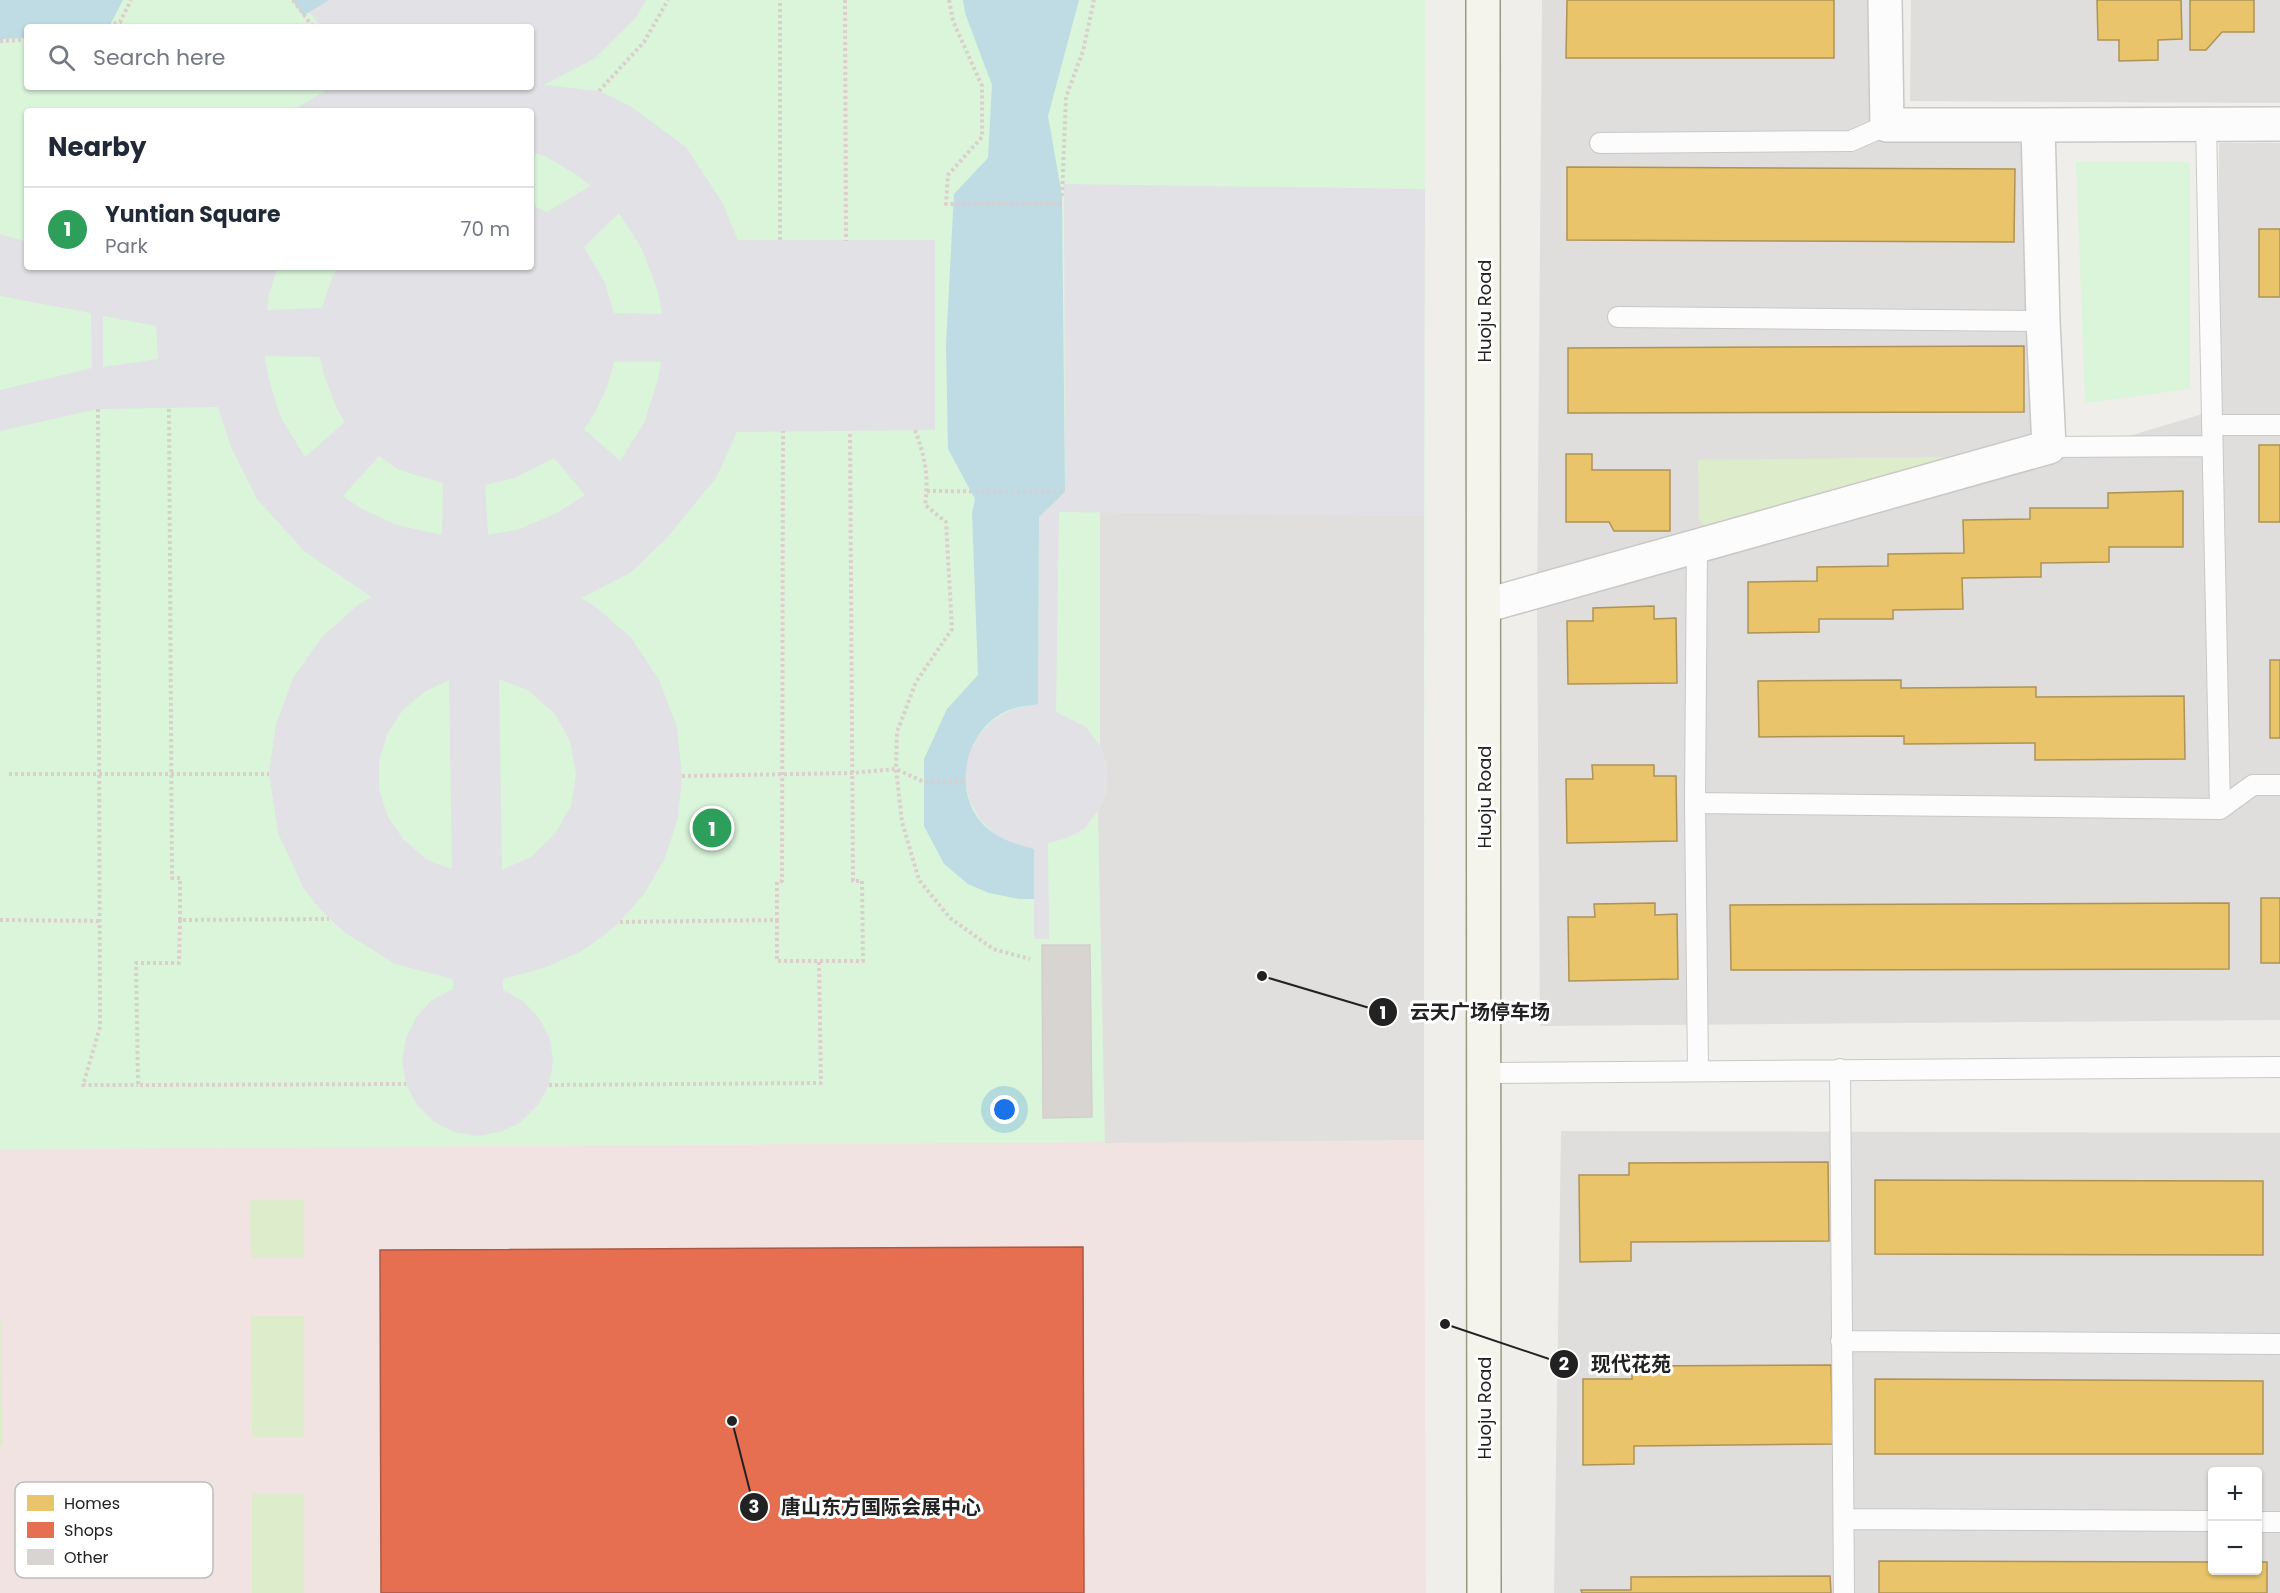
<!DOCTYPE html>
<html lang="en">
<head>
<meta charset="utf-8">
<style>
  :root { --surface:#fff; --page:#f6f6f7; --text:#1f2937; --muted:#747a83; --line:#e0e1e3; --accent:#7c3aed }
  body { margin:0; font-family:Poppins,"Noto Sans SC",sans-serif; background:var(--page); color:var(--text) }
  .controls { position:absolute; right:18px; bottom:18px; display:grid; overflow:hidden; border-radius:6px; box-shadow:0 2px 4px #0004 }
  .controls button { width:54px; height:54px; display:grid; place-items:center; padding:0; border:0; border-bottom:2px solid var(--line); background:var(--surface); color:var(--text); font:30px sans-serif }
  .you { position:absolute; left:1005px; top:1110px; width:21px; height:21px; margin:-15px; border:4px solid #fff; border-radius:50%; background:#1a73e8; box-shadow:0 0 0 9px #1a73e833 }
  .badge { display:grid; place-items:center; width:39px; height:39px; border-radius:50%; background:var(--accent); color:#fff; font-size:20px; font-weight:700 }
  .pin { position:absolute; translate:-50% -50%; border:3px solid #fff; box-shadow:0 2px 6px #0006 }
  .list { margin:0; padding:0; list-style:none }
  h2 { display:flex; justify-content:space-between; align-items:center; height:78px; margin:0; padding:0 24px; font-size:26px }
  h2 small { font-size:20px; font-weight:400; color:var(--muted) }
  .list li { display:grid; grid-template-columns:39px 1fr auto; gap:18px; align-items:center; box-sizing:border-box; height:84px; padding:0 24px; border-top:2px solid var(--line) }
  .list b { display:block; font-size:22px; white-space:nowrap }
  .list p { margin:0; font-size:20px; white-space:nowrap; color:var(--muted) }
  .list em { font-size:20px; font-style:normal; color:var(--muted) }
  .icon { flex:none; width:33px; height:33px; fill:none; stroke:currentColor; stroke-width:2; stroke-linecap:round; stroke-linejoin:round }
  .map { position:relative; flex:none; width:2280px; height:1593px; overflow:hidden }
  .search { position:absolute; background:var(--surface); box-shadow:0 2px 4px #0004; left:24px; top:24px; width:510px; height:66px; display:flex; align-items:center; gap:15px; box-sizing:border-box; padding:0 21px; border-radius:6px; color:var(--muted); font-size:22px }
  .panel { position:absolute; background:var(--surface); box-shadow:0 2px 4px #0004; left:24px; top:108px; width:510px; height:162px; border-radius:6px }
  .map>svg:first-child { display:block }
  .residential { fill:#dfdedc; fill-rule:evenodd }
  .commercial { fill:#f1e3e1 }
  .grass { fill:#ddeccb }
  .park { fill:#daf5da; fill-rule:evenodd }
  .parking { fill:#e0dfde }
  .plaza { fill:#e2e1e5; fill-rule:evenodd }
  .water { fill:#bfdbe3 }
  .homes { fill:#e9c46a; stroke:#ad9354; stroke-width:1.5 }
  .shops { fill:#e76f51; stroke:#ac5843; stroke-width:1.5 }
  .building { fill:#d7d4d2; stroke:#d3d0cc; stroke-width:1.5 }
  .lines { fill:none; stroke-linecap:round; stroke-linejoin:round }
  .lane-casing { stroke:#c9c8c7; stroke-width:22 }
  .street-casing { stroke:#c9c8c7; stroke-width:36 }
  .secondary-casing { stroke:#999a82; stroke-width:36 }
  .path { stroke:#dccecd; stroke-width:4; stroke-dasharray:3 3; stroke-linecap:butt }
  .lane { stroke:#fdfcfc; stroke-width:20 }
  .street { stroke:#fdfcfc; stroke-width:33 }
  .secondary { stroke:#f4f4ed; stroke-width:33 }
  .labels { text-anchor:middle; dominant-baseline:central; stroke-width:6; stroke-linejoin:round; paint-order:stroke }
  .street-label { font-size:18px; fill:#222; stroke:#fff }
  .key { fill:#fff; stroke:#bdbdbd; stroke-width:1.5 }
  .key-label { font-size:16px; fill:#222 }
  .leader { fill:none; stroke:#222; stroke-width:2 }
  .callout-dot { fill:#222; stroke:#fff; stroke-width:2 }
  .mark-label { font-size:18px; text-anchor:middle; font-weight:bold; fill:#fff }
  .callout-label { font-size:20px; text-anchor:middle; font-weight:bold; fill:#222; stroke:#fff; stroke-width:6; stroke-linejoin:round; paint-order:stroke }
</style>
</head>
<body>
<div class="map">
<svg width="2280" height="1593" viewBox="0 0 2280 1593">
  <rect width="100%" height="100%" fill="#f0eeeb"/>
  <path class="residential" d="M1542 0H1887V124L2038 125 2059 457 2219 409V143H2280V1020L1540 1026 1537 608Z
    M1911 0H2280V103L1910 101Z
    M1561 1131 2280 1133V1593H1554ZM2212 1472H2258V1570H2212Z"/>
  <path class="commercial" d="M1424 1140 1426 1593H0V1149Z"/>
  <path class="grass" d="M2027 456 1712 537 1699 518 1698 460Z
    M250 1200H304V1258H251Z
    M251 1316H304V1437H252Z
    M0 1322H1L3 1446H0Z
    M252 1494H304V1593H252Z"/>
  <path class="park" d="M0 0H1425L1424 1140 0 1149ZM27 27H531V87H27ZM27 111H531V267H27Z
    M2076 162H2190V389L2085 403Z"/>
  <path class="parking" d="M1100 512 1424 516V1140L1105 1143 1098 811 1106 792 1108 769 1100 746Z"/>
  <path class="plaza" d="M328 0H646L635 19 594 59 543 85 599 91 630 106 686 147 722 202 738 240H935V430L737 432 716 478 666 539 630 573 581 598 595 606 632 639 659 680 677 727 682 776 678 818 665 858 644 894 616 926 582 951 544 968 503 979V990L523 1001 539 1018 550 1039 553 1062 549 1085 538 1105 521 1122 500 1132 477 1136 454 1132 433 1121 417 1105 406 1084 402 1061 406 1038 416 1017 432 1000 453 989V979L395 964 344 932 319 908 303 887 278 833 269 773 276 724 293 678 322 637 359 604 372 597 305 552 257 499 231 447 218 407 98 409 0 431V390L92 368 91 313 0 296V234L27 242V267H278L269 294 267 310 322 308 333 275 338 267H531V205L547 212 590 186 580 177 547 157 531 152V111H296L301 105 332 87H531V27H322L308 11ZM619 213 642 249 658 291 662 314 614 313 605 283 584 247ZM103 316 156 326 158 359 103 367ZM265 356 320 357 324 375 336 407 345 422 305 457 280 416 268 376ZM614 362H661L658 380 644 423 620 461 584 429 594 415 608 384ZM379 456 396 468 412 474 443 483 442 535 397 525 360 508 343 496ZM554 458 585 495 557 513 519 529 488 535 485 485 514 478ZM499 679 529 691 554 713 570 741 576 774 571 806 555 834 531 857 502 870ZM449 680 452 869H451L426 859 404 840 388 817 379 790V761L387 734 402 711 424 692Z
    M1064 184 1425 189 1424 516 1059 512 1056 712 1086 727 1100 746 1108 769 1106 792 1098 811 1084 829 1067 838 1048 843 1049 939H1034V849L1016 845 996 835 981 821 970 802 965 781 967 758 977 737 993 720 1013 709 1038 704 1039 517 1065 492Z"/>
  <path class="water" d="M0 0H123L110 25 99 27H27V38L0 39Z
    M292 0H329L303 16Z
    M963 0H1079L1048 116 1062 196 1065 492 1039 517 1038 704C1030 706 1022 706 1015 708 968 721 950 786 981 822 995 838 1014 844 1034 849V899H1019L989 893 968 884 944 864 924 826V759L947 709 978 675 972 513 975 499 948 449 946 345 954 194 988 158 992 85 965 13Z"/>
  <path class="homes" d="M1567 0H1834V58H1566Z
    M2097 0H2181L2182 39 2158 40V60L2119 61V40H2098Z
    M2190 0H2254V32H2222L2206 50H2190Z
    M1567 167 2015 169 2014 242 1567 240Z
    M2259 229H2280V297H2259Z
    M2024 346V412L1568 413V348Z
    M2259 445H2280V522H2259Z
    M1566 454H1592V470H1670V531H1614L1609 522H1566Z
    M2183 491V547H2109V562L2041 563V577L1962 578 1963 609 1893 610V619H1819V632L1748 633V582L1817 581V567L1888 566V554L1964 553 1963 520 2030 519V508H2108V493Z
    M1654 606V619L1676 618 1677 683 1568 684 1567 621H1593V608Z
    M2270 660H2280V738H2270Z
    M1901 680V688L2036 687V697L2184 696 2185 759 2035 760V743L1904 744V736L1759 737 1758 681Z
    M1592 765H1654V776H1676L1677 841 1567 843 1566 779H1593Z
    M2261 898H2280V963H2261Z
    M1655 903V915L1677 914 1678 979 1569 981 1568 917H1595L1594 904Z
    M2229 903V969L1731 970 1730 905Z
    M1828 1162 1829 1241 1631 1242V1261L1580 1262 1579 1175H1629V1163Z
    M1875 1180 2263 1181V1255L1875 1254Z
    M1831 1365 1833 1444 1634 1446V1464L1583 1465V1379H1632V1366Z
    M1875 1379 2263 1381V1454H1875Z
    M1879 1561 2212 1562V1570H2258V1562H2267V1593H1879Z
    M1830 1576 1831 1593H1582L1581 1590H1631V1577Z"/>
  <path class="shops" d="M1083 1247 1084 1593H381L380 1250Z"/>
  <path class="building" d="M1042 945H1090L1092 1117 1043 1118Z"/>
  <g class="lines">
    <g class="lane-casing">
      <path id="lane" d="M1600 143 1851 141 1887 125
        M1618 317 2043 321
        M2212 425H2280
        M2049 447 2212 446
        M1697 546 1695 803 1698 1071
        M1695 803 2220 809 2206 125
        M2220 809 2253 785H2280
        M1840 1069 1844 1593
        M1484 1073 2280 1067
        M1841 1341 2280 1344
        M1844 1519 2212 1521
        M2258 1522H2280"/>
    </g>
    <g class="street-casing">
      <path id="street" d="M2038 125 2280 124
        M1484 606 2049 447 2043 321 2038 125H1887L1885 0"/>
    </g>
    <g class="secondary-casing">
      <path id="secondary" d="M1483 0 1484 1593"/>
    </g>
    <path class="path" d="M293 0 313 27
      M845 0 846 241
      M949 0 953 21 982 86V137L948 175 946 204H1063
      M102 27 120 22 131 0
      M0 41 27 40
      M599 91 644 42 668 0
      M1062 196 1066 97 1083 51 1094 0
      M780 240V0
      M98 409 100 1027 83 1085H138
      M169 409 172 878H180V920L329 919
      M915 430C925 456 929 477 925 505L946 522 952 629 916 682 897 732 896 769 902 822 919 880 950 918 993 949 1030 959
      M927 491 1065 492
      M9 774H269
      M682 776 852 773 896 769 924 782 965 781
      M0 920 100 921
      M180 920 179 963H136L138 1085 406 1084
      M777 920V961H863L862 881H853L850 431
      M620 922 777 920V882L782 881 783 431
      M549 1085 821 1083 819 962"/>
    <use href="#lane" class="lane"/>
    <use href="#street" class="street"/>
    <use href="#secondary" class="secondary"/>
  </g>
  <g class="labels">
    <g class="street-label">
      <text transform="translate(1484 311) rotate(-90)">Huoju Road</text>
      <text transform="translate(1484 797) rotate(-90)">Huoju Road</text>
      <text transform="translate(1484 1408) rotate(-90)">Huoju Road</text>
    </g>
  </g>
  <rect x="15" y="1482" width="198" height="96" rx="9" class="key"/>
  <rect x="27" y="1495" width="27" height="16" fill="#e9c46a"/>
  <rect x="27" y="1522" width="27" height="16" fill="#e76f51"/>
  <rect x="27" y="1549" width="27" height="16" fill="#d7d4d2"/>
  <g class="key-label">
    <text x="64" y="1509">Homes</text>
    <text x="64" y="1536">Shops</text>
    <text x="64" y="1563">Other</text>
  </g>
  <path class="leader" d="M1262 976L1383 1012M1445 1324L1564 1364M732 1421L754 1507"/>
  <g class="callout-dot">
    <circle cx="1262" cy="976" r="6"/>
    <circle cx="1445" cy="1324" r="6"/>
    <circle cx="732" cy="1421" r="6"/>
    <circle cx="1383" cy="1012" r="15"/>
    <circle cx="1564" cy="1364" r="15"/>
    <circle cx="754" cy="1507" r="15"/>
  </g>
  <g class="mark-label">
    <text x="1383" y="1019">1</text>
    <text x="1564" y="1370">2</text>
    <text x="754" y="1513">3</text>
  </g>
  <g class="callout-label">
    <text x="1480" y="1019">云天广场停车场</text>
    <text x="1631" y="1371">现代花苑</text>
    <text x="881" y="1514">唐山东方国际会展中心</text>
  </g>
</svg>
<div class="controls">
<button>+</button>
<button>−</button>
</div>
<div class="you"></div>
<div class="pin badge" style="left:712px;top:828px;background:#2e9e5b">1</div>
<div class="search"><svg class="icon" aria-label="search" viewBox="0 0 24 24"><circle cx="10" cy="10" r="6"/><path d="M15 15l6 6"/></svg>Search here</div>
<section class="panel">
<h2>Nearby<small></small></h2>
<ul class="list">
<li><span class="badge" style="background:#2e9e5b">1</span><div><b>Yuntian Square</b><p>Park</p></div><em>70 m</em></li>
</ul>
</section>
</div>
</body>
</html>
